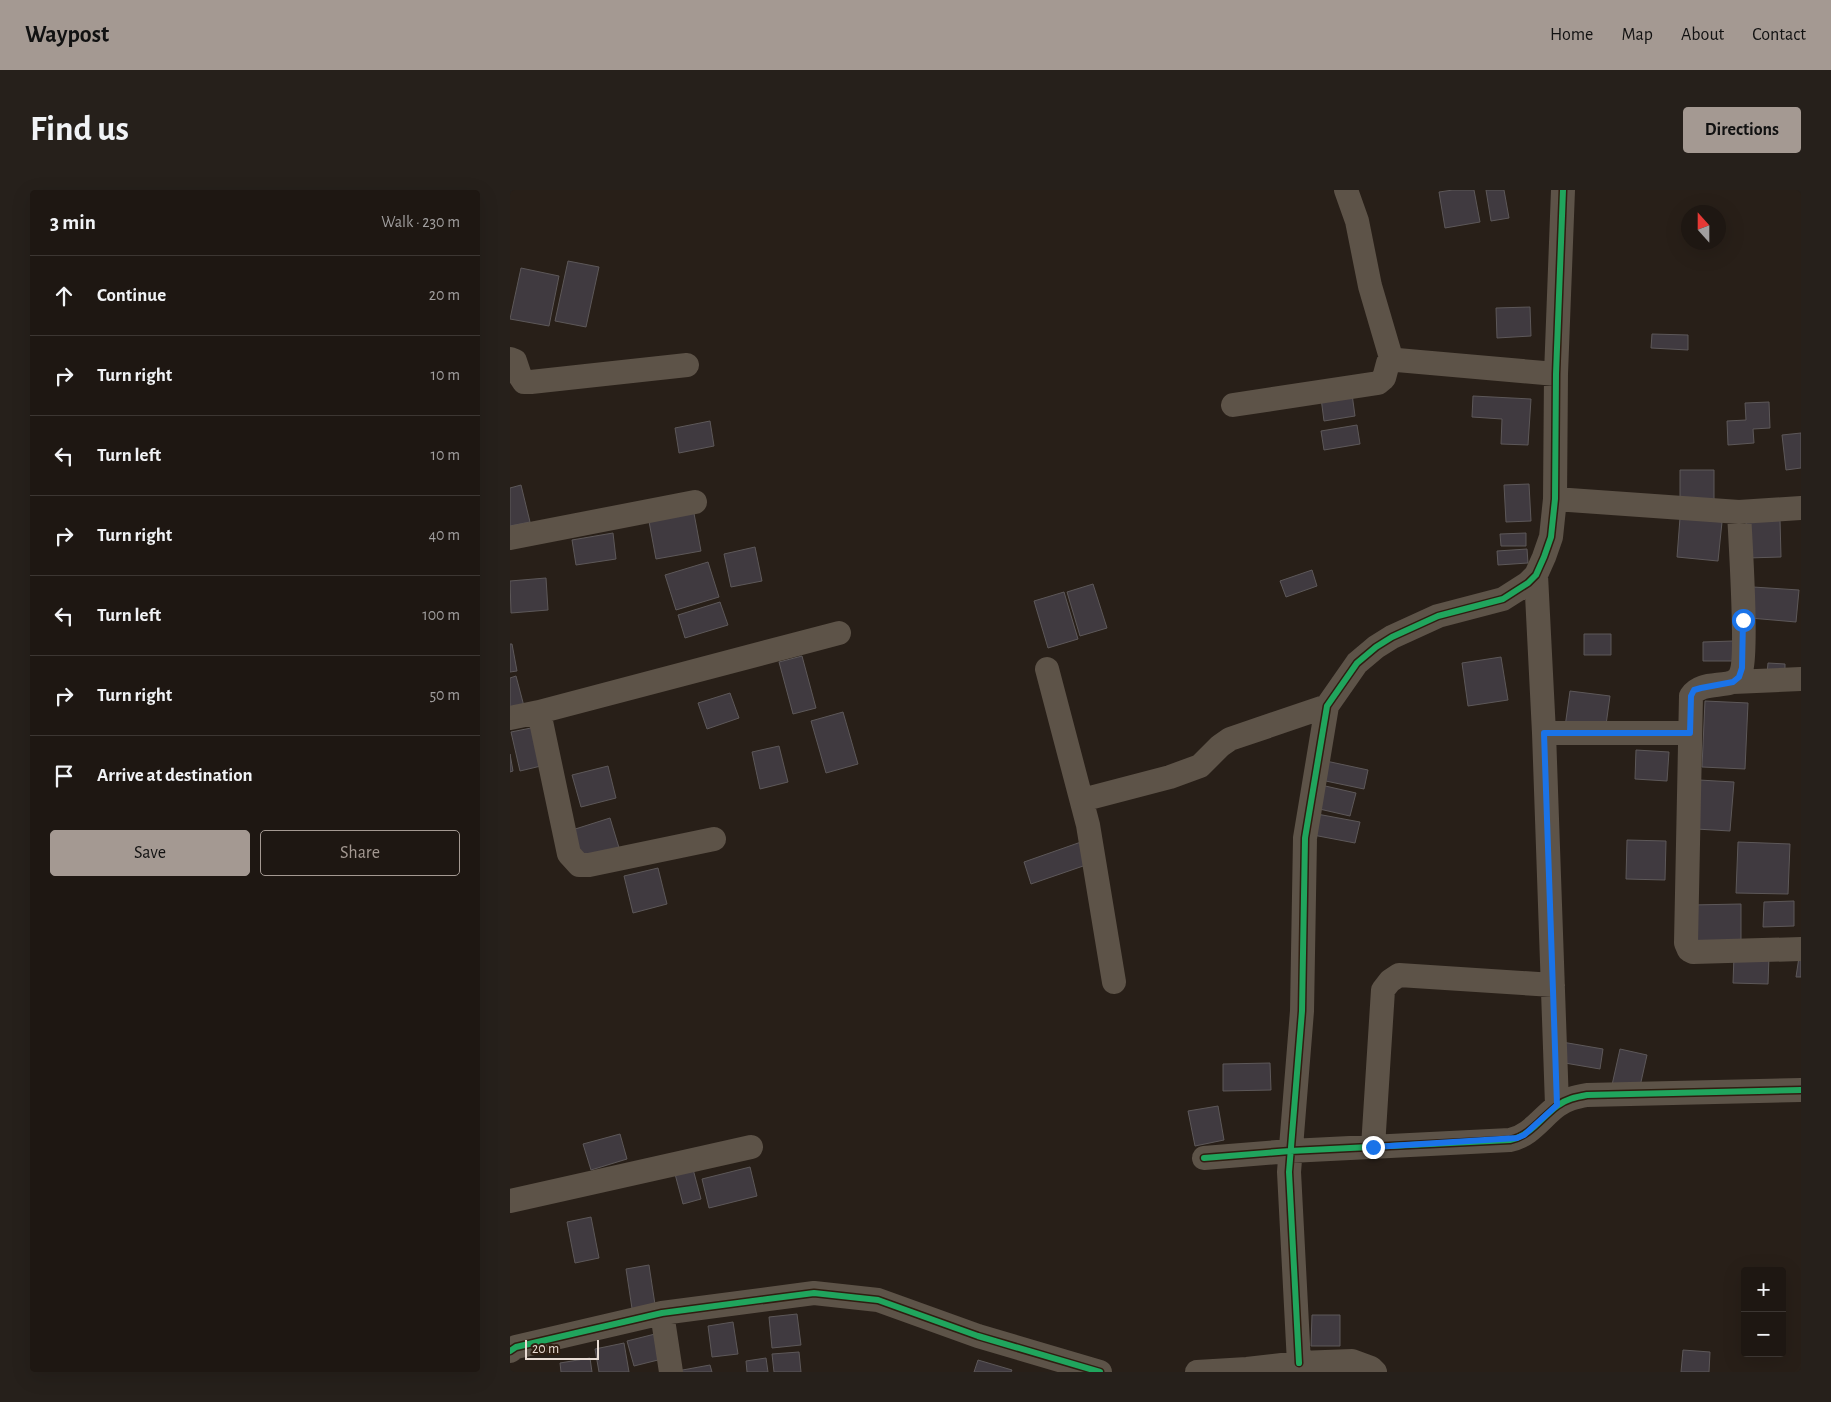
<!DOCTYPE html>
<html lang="en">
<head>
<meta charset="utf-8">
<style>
  :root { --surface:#1e1712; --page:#26201b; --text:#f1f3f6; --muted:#a19f9f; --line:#3c3632; --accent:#a49992 }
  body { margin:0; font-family:"Alegreya Sans",sans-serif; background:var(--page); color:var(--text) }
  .controls { position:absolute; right:15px; bottom:15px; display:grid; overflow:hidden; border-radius:5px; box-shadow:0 5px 20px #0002 }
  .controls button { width:45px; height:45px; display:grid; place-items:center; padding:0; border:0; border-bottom:1px solid var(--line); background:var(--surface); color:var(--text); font:25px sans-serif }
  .compass { position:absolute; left:1171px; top:15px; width:45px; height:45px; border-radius:50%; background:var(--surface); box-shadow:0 5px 20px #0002; rotate:339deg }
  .scale { position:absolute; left:15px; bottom:12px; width:74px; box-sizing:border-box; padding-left:5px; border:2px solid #e7dbd3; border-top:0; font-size:14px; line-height:18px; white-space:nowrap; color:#e7dbd3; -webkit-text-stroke:4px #2f1e11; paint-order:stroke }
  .stop { position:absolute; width:15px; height:15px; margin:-11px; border:4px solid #1a73e8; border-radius:50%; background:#fff }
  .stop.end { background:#1a73e8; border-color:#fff; box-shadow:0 1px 5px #0008 }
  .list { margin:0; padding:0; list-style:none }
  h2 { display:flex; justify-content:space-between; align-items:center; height:65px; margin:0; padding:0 20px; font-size:21px }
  h2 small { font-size:16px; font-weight:400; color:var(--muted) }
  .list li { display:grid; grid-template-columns:32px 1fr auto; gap:15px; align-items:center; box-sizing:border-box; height:80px; padding:0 20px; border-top:1px solid var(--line) }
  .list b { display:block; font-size:19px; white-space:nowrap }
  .list em { font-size:16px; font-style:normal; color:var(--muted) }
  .actions { display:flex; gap:10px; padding:15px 20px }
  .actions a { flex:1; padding:11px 0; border:1px solid var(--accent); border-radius:5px; text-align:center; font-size:18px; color:var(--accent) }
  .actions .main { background:var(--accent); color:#111 }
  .icon { flex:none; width:28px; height:28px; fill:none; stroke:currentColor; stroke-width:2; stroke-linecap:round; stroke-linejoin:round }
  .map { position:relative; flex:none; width:1291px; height:1182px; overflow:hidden; border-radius:5px }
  header { display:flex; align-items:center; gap:30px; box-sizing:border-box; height:70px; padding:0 25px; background:var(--accent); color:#111 }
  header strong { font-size:24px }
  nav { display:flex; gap:28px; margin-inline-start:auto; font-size:18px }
  .intro { display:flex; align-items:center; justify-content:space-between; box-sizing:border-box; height:120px; padding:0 30px }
  h1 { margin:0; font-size:35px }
  .button { padding:12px 22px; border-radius:5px; background:var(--accent); color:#111; font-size:18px; font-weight:700 }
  main { display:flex; gap:30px; padding:0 30px }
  aside { flex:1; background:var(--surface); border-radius:5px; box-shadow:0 5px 20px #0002 }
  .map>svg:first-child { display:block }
  .building { fill:#403a40; stroke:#5d5859 }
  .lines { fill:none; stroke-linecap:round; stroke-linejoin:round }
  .minor { stroke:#5d5348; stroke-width:24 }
  .cycleway-casing { stroke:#2f1e11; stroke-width:9 }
  .cycleway { stroke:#20a55d; stroke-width:6 }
  .route { stroke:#1a73e8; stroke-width:6 }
</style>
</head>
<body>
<header>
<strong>Waypost</strong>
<nav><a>Home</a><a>Map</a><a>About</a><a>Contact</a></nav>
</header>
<div class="intro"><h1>Find us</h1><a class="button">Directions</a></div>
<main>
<aside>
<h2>3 min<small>Walk · 230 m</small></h2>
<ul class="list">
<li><svg class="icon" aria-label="ahead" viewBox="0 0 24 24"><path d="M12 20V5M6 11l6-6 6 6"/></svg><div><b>Continue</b></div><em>20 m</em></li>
<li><svg class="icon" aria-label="right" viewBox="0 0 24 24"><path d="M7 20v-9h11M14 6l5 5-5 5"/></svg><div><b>Turn right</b></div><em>10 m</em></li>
<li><svg class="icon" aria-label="left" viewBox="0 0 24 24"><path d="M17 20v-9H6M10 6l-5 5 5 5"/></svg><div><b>Turn left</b></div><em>10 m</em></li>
<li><svg class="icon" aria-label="right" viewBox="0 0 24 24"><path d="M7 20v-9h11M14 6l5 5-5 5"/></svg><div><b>Turn right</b></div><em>40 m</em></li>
<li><svg class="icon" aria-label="left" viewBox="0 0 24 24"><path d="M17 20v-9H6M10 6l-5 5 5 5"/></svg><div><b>Turn left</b></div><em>100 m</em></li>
<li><svg class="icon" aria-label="right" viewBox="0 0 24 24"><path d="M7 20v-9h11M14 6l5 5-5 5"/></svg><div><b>Turn right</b></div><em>50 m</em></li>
<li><svg class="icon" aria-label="arrive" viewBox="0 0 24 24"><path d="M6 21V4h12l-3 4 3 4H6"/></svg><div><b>Arrive at destination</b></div></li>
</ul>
<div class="actions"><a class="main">Save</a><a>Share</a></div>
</aside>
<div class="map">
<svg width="1291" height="1182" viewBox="0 0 1291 1182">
  <rect width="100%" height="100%" fill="#281f18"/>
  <path class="building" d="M943 0H964L970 32 935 38 929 2Z
    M976 0H994L999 28 981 31Z
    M58 71 89 77 76 137 45 131Z
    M11 78 49 86 39 136 0 129Z
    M1020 117 1021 146 987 148 986 118Z
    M1142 144 1178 145V160L1141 158Z
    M842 204 845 226 814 231 811 208Z
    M963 206 1021 209 1018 255 991 254 992 229 962 227Z
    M1259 212 1260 238 1243 239 1244 253 1218 255 1217 231 1236 230 1235 213Z
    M200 231 204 256 169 263 165 238Z
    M847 235 850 254 814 260 811 241Z
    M1291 243V278L1276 280 1272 245Z
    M1170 280H1204V313H1170Z
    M1019 294 1021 331 996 332 994 295Z
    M11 295 20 332 0 336V298Z
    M183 318 191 361 146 369 138 326Z
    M1170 328 1212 332 1208 371 1167 367Z
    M1270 330 1271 367 1237 368 1236 331Z
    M103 343 106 369 66 375 62 350Z
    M1016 343V356H991L990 344Z
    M245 357 252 391 221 397 214 364Z
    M1017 359 1018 373 988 375 987 361Z
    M198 372 209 407 166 420 155 385Z
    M802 380 807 396 776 407 770 391Z
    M36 388 38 420 1 423 0 391Z
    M583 394 597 438 570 446 557 402Z
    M1243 397 1289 400 1286 432 1240 428Z
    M554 402 568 449 538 458 524 411Z
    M210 412 218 435 175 448 168 425Z
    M1074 444H1101V465H1074Z
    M1223 451 1224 471H1193V452Z
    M0 454H2L7 481 0 482Z
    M292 466 306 518 283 524 269 472Z
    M991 467 998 510 958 516 952 473Z
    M1258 473 1275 474V486L1257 484Z
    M6 486 15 520 0 524V488Z
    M1060 501 1100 506 1095 542 1055 537Z
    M220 503 229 528 197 539 188 513Z
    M1195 511 1238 513 1235 579 1192 577Z
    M333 522 348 574 316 583 301 531Z
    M26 537 35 575 10 581 1 542Z
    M269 556 278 592 250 599 242 562Z
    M1126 560 1159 562 1157 591 1125 589Z
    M0 564 3 581 0 582Z
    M816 571 858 580 854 599 811 590Z
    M98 576 106 608 71 617 62 585Z
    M1189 590 1224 592 1220 641 1186 639Z
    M811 595 846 603 840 626 805 618Z
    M807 624 850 632 845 653 803 645Z
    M100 628 110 661 69 673 59 641Z
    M1117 650 1156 651 1155 690 1116 689Z
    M571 652 579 674 521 694 514 672Z
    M1228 652 1280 654 1278 704 1226 703Z
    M148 678 157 714 123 723 114 686Z
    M1284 711V736L1253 737 1254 712Z
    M1231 714V753L1182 754 1181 715Z
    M1224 766H1259L1258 794 1223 793Z
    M1289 767H1291V787H1286Z
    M1052 852 1093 859 1090 879 1049 872Z
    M1110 859 1137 865 1129 901 1102 895Z
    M760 873 761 900 713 901V874Z
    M708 916 714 950 685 956 678 921Z
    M110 944 117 969 81 980 73 954Z
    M240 977 247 1006 199 1018 192 989Z
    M183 979 191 1009 173 1014 165 984Z
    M81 1027 89 1068 65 1073 57 1032Z
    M139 1075 146 1121 123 1125 116 1079Z
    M287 1124 291 1155 262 1158 259 1127Z
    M802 1125H830V1156H801Z
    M223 1132 228 1164 202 1167 198 1136Z
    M145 1144 152 1169 124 1176 117 1151Z
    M114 1153 119 1182H89L85 1159Z
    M1173 1160 1200 1162 1199 1182H1171Z
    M289 1162 291 1182H264L262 1164Z
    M80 1168 82 1182H51L50 1173Z
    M256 1168 258 1182H237L236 1171Z
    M468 1170 502 1180 501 1182H464Z
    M200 1175 202 1182H167V1181Z"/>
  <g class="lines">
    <path class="minor" d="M836 0 847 31 860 96 882 171
      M0 169 5 171 10 186 14 192H21L177 175
      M723 215 868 193 874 188 878 173 887 170 1046 184
      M1045 309 1229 322 1291 318
      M1229 322C1230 346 1239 474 1229 487 1220 500 1192 489 1181 506L1176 753 1179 760 1183 762 1291 759
      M0 348 185 312
      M1026 385 1034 543 1047 915
      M537 479 578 635 604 792
      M1223 492 1291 489
      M29 522 59 664 69 675H79L204 649
      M0 528 29 522 329 443
      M1034 543H1180
      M572 610 660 587 690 576 710 556 720 549 817 516
      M863 957 873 800 880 791 889 785 1043 795
      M694 968 780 961 1000 950C1020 946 1031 928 1047 916 1056 909 1066 907 1077 905L1291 900
      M0 1011 241 957
      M152 1123 161 1182
      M0 1161 6 1157 152 1123 304 1103 368 1110 468 1146 590 1182
      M789 1173 779 982 792 821 795 648 817 516 847 473 866 457 882 447 928 426 993 409 1018 393 1026 385 1034 367 1041 347 1045 309 1046 184 1053 0
      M687 1182 737 1179 789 1173 842 1171 861 1178 865 1182"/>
    <g class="cycleway-casing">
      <path id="cycleway" d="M694 968 780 961 1000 950C1020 946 1031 928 1047 916 1056 909 1066 907 1077 905L1291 900
        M0 1161 6 1157 152 1123 304 1103 368 1110 468 1146 590 1182
        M789 1173 779 982 792 821 795 648 817 516 847 473 866 457 882 447 928 426 993 409 1018 393 1026 385 1034 367 1041 347 1045 309 1046 184 1053 0"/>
    </g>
    <use href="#cycleway" class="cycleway"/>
  </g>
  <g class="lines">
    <path class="route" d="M863 957 1007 948 1014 945 1047 915 1034 543H1180L1181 506 1184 500 1191 498 1223 492 1229 487 1232 478 1233 430"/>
  </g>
</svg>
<div class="controls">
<button>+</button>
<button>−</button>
</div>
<svg class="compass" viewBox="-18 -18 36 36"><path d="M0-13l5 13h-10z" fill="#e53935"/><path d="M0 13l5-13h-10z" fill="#a19f9f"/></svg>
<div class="scale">20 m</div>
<div class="stop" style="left:1233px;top:430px"></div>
<div class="stop end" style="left:863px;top:957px"></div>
</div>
</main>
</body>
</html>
